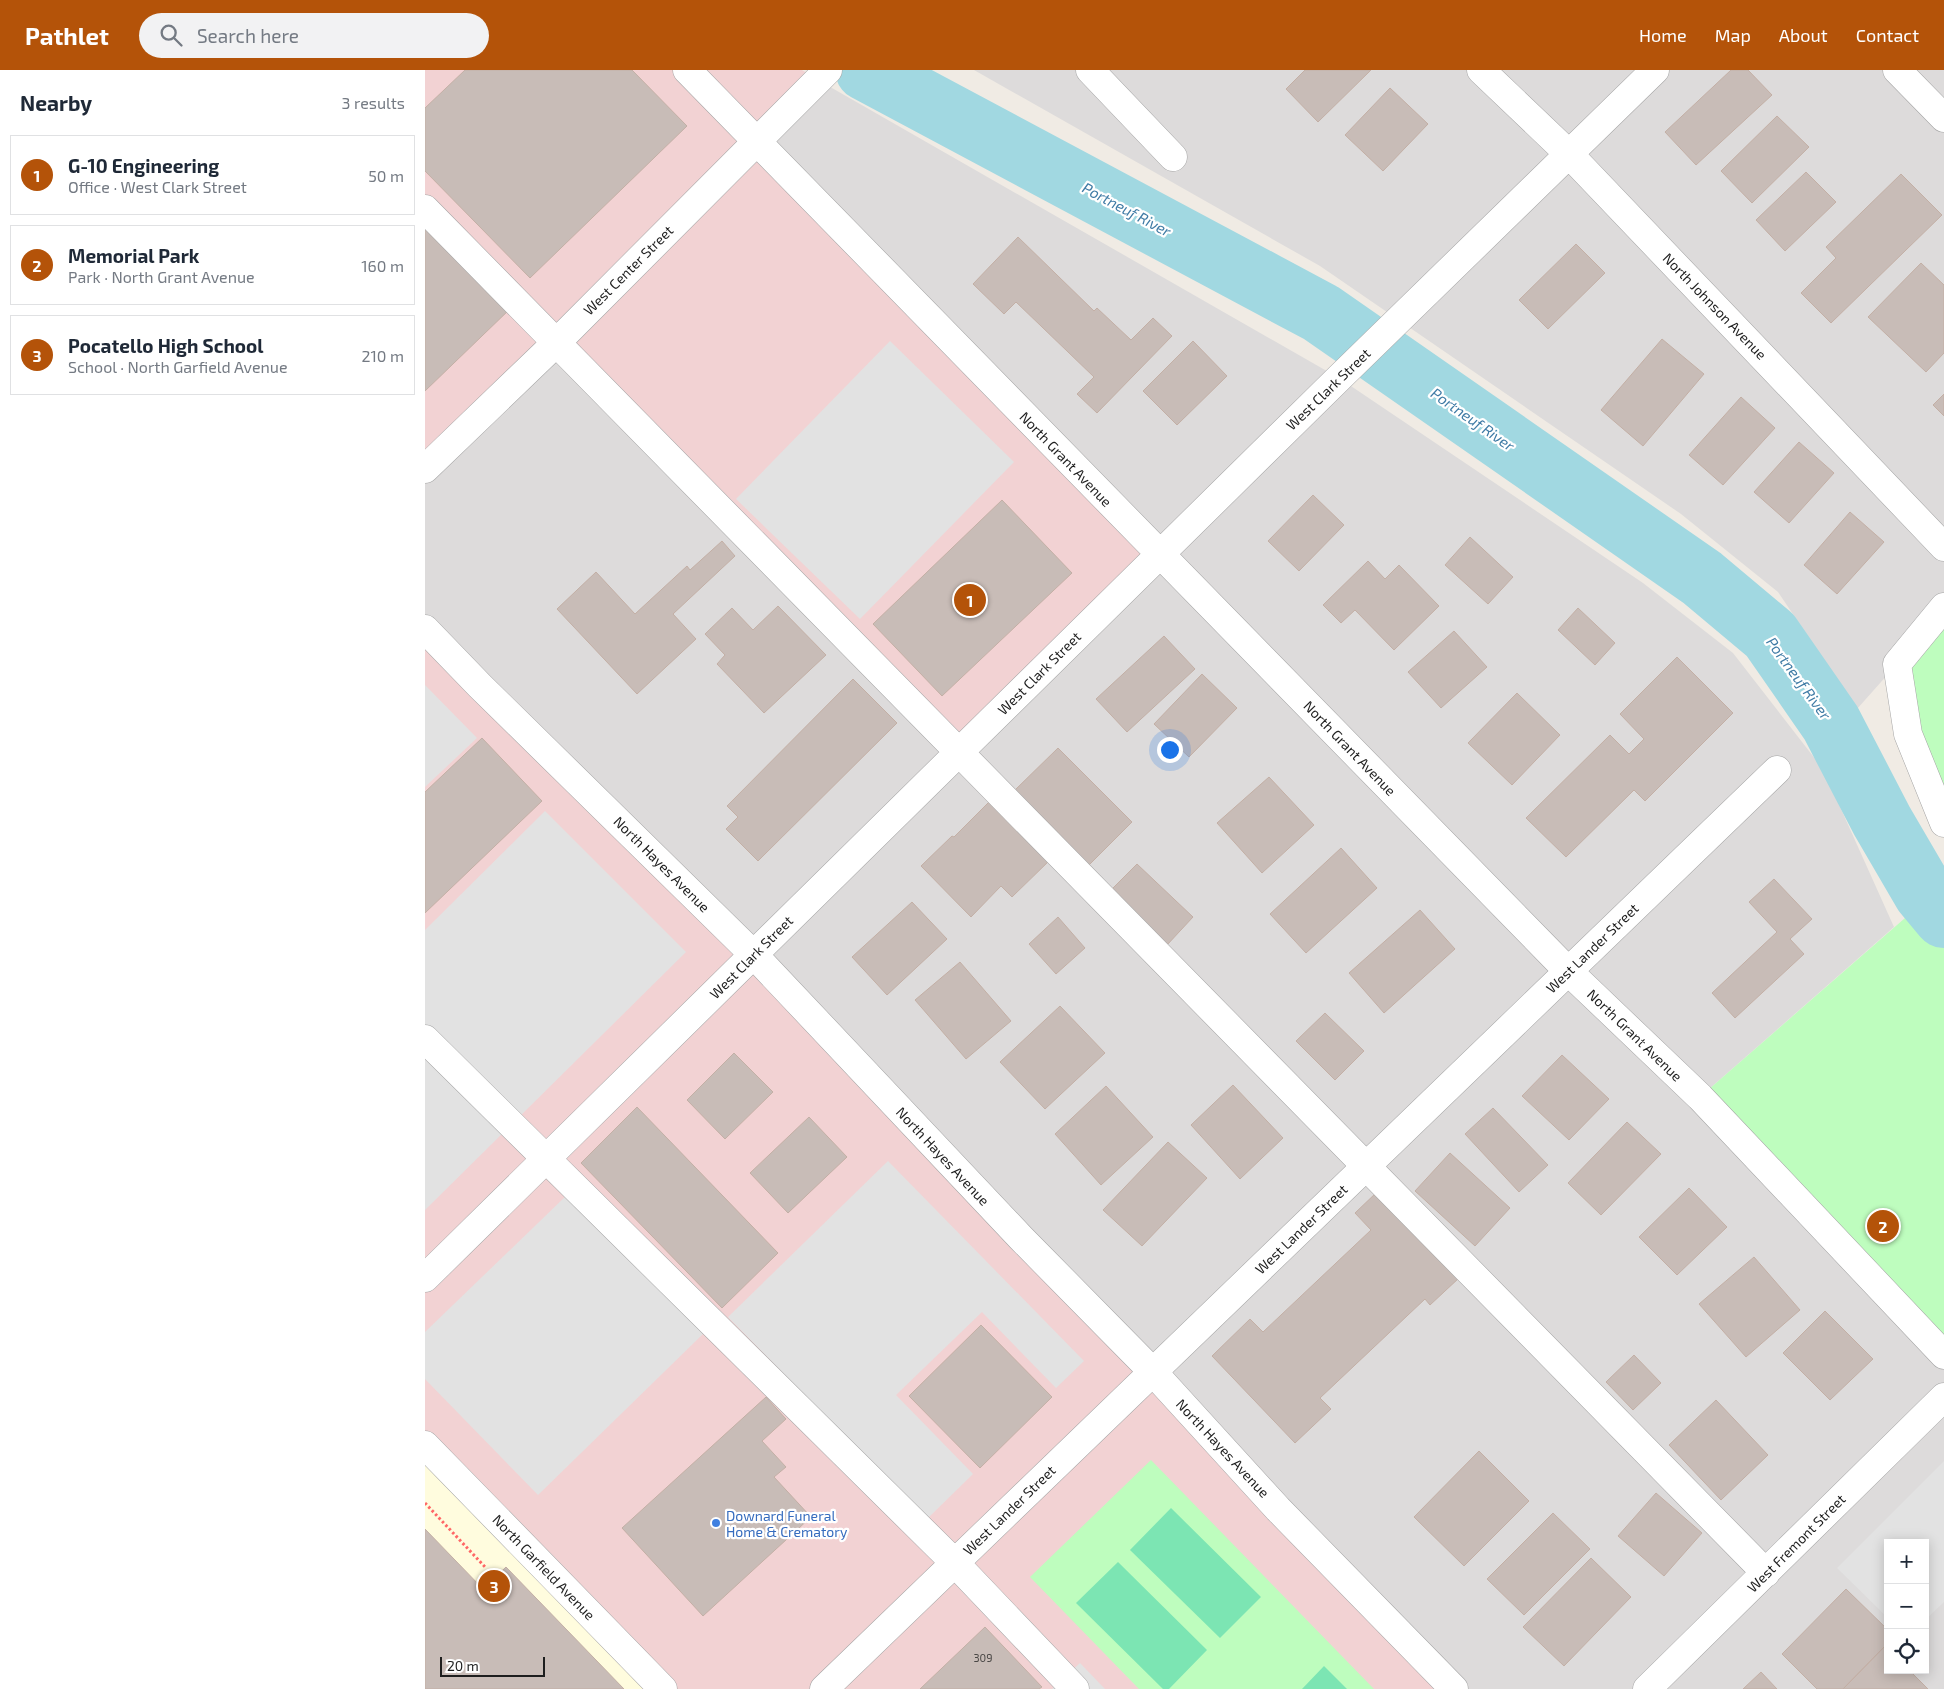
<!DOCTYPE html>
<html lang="en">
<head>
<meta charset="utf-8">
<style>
  :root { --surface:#fff; --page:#f2f2f3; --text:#1f2937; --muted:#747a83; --line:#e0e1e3; --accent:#b45309 }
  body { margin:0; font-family:"Exo 2",sans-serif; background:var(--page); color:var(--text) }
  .controls { position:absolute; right:15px; bottom:15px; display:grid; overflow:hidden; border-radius:0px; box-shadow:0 2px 12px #0003 }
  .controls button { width:45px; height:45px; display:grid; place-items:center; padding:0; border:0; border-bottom:1px solid var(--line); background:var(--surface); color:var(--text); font:25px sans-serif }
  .scale { position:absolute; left:15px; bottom:12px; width:105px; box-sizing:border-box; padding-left:5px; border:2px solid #1e1e1e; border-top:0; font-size:14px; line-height:18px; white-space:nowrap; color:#1e1e1e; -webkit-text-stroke:4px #fff; paint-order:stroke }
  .you { position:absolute; left:744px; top:679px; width:18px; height:18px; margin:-12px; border:4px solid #fff; border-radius:50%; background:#1a73e8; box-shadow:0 0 0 8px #1a73e833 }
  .badge { display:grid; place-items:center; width:32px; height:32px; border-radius:50%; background:var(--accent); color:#fff; font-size:16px; font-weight:700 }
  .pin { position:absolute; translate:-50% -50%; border:2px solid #fff; box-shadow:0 1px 5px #0006 }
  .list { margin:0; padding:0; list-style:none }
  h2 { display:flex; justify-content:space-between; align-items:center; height:65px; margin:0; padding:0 20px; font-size:21px }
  h2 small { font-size:16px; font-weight:400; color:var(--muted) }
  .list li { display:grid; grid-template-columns:32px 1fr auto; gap:15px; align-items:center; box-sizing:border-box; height:80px; margin:0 10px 10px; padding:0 10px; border:1px solid var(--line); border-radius:0px }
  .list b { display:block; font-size:19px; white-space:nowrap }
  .list p { margin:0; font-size:16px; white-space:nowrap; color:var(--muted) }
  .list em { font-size:16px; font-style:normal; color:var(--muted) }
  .icon { flex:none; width:28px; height:28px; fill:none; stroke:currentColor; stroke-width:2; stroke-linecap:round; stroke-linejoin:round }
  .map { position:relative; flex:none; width:1519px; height:1619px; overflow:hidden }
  header { display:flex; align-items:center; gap:30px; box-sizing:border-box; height:70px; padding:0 25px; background:var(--accent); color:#fff }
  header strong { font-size:24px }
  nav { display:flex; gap:28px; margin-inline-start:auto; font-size:18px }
  .search { width:350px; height:45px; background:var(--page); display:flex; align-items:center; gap:12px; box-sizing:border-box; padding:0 18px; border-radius:28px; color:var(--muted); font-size:19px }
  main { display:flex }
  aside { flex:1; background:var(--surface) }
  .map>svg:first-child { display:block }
  .residential { fill:#dddbdb; fill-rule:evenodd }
  .commercial { fill:#f2d2d3 }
  .education { fill:#fffcde }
  .park { fill:#befdbe }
  .pitch { fill:#7ce5b3 }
  .parking { fill:#e2e2e2 }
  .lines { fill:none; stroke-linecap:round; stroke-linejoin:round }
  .river { stroke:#a1d8e1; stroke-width:62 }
  .building { fill:#c8bcb7; stroke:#c3afa5 }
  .minor-casing { stroke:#a5a5a5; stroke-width:29 }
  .path { stroke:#ff6766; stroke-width:3; stroke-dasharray:2.5 2.5; stroke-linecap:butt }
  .minor { stroke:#fff; stroke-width:28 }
  .shop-dot { fill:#3f7fe0; stroke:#fff; stroke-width:2 }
  .labels { text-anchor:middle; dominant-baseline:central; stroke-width:4.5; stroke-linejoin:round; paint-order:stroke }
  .number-label { font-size:11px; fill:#484644 }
  .street-label { font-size:14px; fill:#1e1e1e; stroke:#fff }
  .shop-label { font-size:14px; fill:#366cbe; stroke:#fff; text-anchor:start }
  .water-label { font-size:15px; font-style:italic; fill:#3f7ba5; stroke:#fff }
</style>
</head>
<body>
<header>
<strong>Pathlet</strong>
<div class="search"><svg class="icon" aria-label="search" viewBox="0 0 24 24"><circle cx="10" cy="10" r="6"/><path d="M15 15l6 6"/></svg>Search here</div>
<nav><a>Home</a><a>Map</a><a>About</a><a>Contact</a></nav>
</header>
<main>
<aside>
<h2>Nearby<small>3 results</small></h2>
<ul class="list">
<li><span class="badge">1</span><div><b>G-10 Engineering</b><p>Office · West Clark Street</p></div><em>50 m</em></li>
<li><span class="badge">2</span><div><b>Memorial Park</b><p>Park · North Grant Avenue</p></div><em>160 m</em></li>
<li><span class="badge">3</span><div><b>Pocatello High School</b><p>School · North Garfield Avenue</p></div><em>210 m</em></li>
</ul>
</aside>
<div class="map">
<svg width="1519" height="1619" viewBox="0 0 1519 1619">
  <rect width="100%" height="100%" fill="#f0ebe4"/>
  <path class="residential" d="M549 0H1519V537L1472 594 1432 639 1353 522 1256 444 895 196Z
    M393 10 914 308 1218 513 1308 583 1398 699 1469 857 1275 1027 1519 1285V1619H1031L0 556V399ZM1463 1473H1500V1600H1463Z"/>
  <path class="commercial" d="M0 0H377L393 10 331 71 735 484 533 683 132 272 0 399Z
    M0 556 1031 1619H0Z"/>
  <path class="education" d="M0 1375 238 1619H0Z"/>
  <path class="park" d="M1519 537V753L1472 594Z
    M1519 814V1285L1275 1027Z
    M726 1390 949 1619H714L605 1507Z"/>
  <path class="pitch" d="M746 1438 836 1527 795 1568 705 1480Z
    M693 1492 782 1580 744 1619H738L651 1533Z
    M899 1596 922 1619H877Z"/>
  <path class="parking" d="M465 271 589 392 435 549 311 429Z
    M0 615 52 668 0 717Z
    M120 741 261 882 0 1140V860Z
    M463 1091 659 1291 631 1318 557 1242 471 1325 548 1404 502 1449 303 1247Z
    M143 1124 279 1263 113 1425 0 1309V1262Z
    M1519 1391V1532L1500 1550V1473H1463V1548L1412 1498Z
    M655 1593 680 1619H627Z"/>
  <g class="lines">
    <path class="river" d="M441 0 896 243 1277 508 1345 565 1406 653 1457 751 1499 823 1519 847"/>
  </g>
  <path class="building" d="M40 0H207L262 56 105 208 0 101V38Z
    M880 0H946L893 52 861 19Z
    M1306 0H1323L1347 25 1271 95 1240 62Z
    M965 18 1003 54 958 101 920 65Z
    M1352 46 1384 77 1327 133 1296 101Z
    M1381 102 1411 132 1360 181 1331 150Z
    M1476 104 1517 145 1406 253 1376 223 1411 188 1401 177Z
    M0 149 86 238 0 321Z
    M593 167 669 241 672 238 706 270 728 248 747 266 672 343 652 324 669 307 591 232 579 244 548 214Z
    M1151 174 1180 203 1123 259 1094 230Z
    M1496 193 1519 215V283L1501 302 1443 247Z
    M1237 269 1279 304 1218 376 1176 340Z
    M768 271 802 306 752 355 718 321Z
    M1519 324V346L1508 335Z
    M1316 327 1350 358 1298 415 1264 385Z
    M1374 372 1409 403 1364 453 1329 422Z
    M888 425 919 455 874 501 843 471Z
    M577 430 647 503 517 626 448 554Z
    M1425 442 1459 472 1412 524 1379 495Z
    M1045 467 1088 507 1063 534 1020 495Z
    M297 471 310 486 248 544 271 569 212 624 132 539 171 502 210 544 262 496 265 500Z
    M943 491 960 509 974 495 1014 536 969 580 930 540 916 553 898 535Z
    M353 536 401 585 339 643 292 594 300 585 280 564 307 538 328 560Z
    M1153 538 1190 573 1170 595 1133 560Z
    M1029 561 1062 597 1016 638 983 602Z
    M739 566 770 599 702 662 671 629Z
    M1252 587 1308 643 1220 731 1209 720 1141 787 1101 748 1185 665 1204 684 1219 669 1195 644Z
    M777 604 812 638 764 687 729 654Z
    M428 609 472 653 333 791 301 759 313 747 302 736Z
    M1092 623 1135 665 1087 715 1043 673Z
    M57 668 117 731 0 843V722Z
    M633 678 707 752 664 795 590 720Z
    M844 707 889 755 837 803 792 753Z
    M565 731 625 790 587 827 576 816 546 847 496 796 527 766 529 767Z
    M916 778 952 818 881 883 845 844Z
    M712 794 768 847 742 875 685 821Z
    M1349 809 1387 849 1365 869 1379 884 1310 948 1287 923 1352 862 1324 832Z
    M487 832 522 869 462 925 427 887Z
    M995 840 1030 879 959 943 924 903Z
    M633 847 660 878 631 904 604 874Z
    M535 892 586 951 541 989 490 930Z
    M635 936 680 983 620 1039 575 992Z
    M900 943 939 981 910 1010 871 971Z
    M309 983 348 1022 300 1069 262 1030Z
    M1137 985 1184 1029 1144 1070 1097 1026Z
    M808 1015 858 1068 815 1109 766 1055Z
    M681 1016 728 1067 676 1115 630 1064Z
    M212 1037 353 1183 297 1238 156 1093Z
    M1068 1038 1123 1095 1094 1122 1040 1064Z
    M384 1047 422 1087 363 1143 325 1103Z
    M1202 1052 1236 1084 1176 1145 1143 1113Z
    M743 1072 782 1108 717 1176 678 1140Z
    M1025 1083 1085 1138 1050 1176 990 1121Z
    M1264 1118 1302 1157 1252 1205 1214 1167Z
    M952 1122 1034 1208 1005 1235 1000 1229 895 1328 906 1339 870 1373 787 1286 825 1249 838 1262 946 1160 930 1143Z
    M1329 1187 1375 1240 1321 1287 1274 1234Z
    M1400 1241 1448 1289 1405 1330 1358 1283Z
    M556 1255 627 1327 555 1398 484 1326Z
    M1209 1285 1236 1313 1208 1340 1181 1312Z
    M341 1327 361 1349 337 1371 361 1397 349 1407 386 1447 278 1546 197 1458Z
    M1291 1330 1343 1385 1296 1430 1244 1375Z
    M1054 1381 1104 1431 1039 1496 989 1447Z
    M1231 1423 1277 1463 1239 1506 1193 1466Z
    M1128 1443 1165 1479 1099 1545 1062 1509Z
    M0 1459 58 1519 81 1497 199 1619H0Z
    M1166 1488 1206 1527 1139 1596 1098 1557Z
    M1421 1519 1463 1560V1573L1418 1619H1392L1357 1584Z
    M560 1557 617 1617 614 1619H495Z
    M1460 1576 1463 1579V1600H1484L1503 1619H1418Z
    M1336 1602 1352 1619H1318Z"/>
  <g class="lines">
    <g class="minor-casing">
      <path id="minor" d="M262 0 1143 901 1275 1027 1519 1285
        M665 0 748 87
        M1056 0 1144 84 1519 477
        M1472 0 1519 48
        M0 139 1341 1503
        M0 399 132 272 403 0
        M1519 537 1472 594 1483 664 1519 753
        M0 559 55 616 329 885 596 1168 728 1302 853 1439 1029 1619
        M0 969 530 1493 650 1619
        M0 1208 914 308 1230 0
        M0 1375 238 1619
        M399 1619 1352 700
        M1222 1619 1519 1327"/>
    </g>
    <path class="path" d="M0 1433 61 1498"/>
    <use href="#minor" class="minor"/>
  </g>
  <circle class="shop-dot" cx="291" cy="1453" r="5"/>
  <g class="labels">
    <g class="number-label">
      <text x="558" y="1587">309</text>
    </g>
    <g class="street-label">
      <text transform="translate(203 200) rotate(-45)">West Center Street</text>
      <text transform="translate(1290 236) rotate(46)">North Johnson Avenue</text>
      <text transform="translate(903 319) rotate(-44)">West Clark Street</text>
      <text transform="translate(641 389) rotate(46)">North Grant Avenue</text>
      <text transform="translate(614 603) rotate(-45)">West Clark Street</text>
      <text transform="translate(925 678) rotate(46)">North Grant Avenue</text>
      <text transform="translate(237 794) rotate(45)">North Hayes Avenue</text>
      <text transform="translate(1167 878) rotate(-44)">West Lander Street</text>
      <text transform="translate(326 887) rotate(-45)">West Clark Street</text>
      <text transform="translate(1210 965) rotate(44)">North Grant Avenue</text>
      <text transform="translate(518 1086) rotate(47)">North Hayes Avenue</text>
      <text transform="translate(876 1159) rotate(-44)">West Lander Street</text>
      <text transform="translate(798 1378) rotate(47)">North Hayes Avenue</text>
      <text transform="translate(584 1440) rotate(-44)">West Lander Street</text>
      <text transform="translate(1371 1473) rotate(-45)">West Fremont Street</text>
      <text transform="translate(119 1497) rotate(46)">North Garfield Avenue</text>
    </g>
    <g class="shop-label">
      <text x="301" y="1445">Downard Funeral<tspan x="301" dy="16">Home &amp; Crematory</tspan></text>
    </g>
    <g class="water-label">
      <text transform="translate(702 139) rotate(28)">Portneuf River</text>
      <text transform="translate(1048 349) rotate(35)">Portneuf River</text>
      <text transform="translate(1374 608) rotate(54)">Portneuf River</text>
    </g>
  </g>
</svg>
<div class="controls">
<button>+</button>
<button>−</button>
<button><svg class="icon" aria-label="locate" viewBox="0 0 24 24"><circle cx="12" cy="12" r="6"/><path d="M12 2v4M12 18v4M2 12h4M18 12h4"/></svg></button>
</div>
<div class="scale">20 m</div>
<div class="you"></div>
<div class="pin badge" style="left:545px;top:530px">1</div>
<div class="pin badge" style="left:1458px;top:1156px">2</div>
<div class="pin badge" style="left:69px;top:1516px">3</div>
</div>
</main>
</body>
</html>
